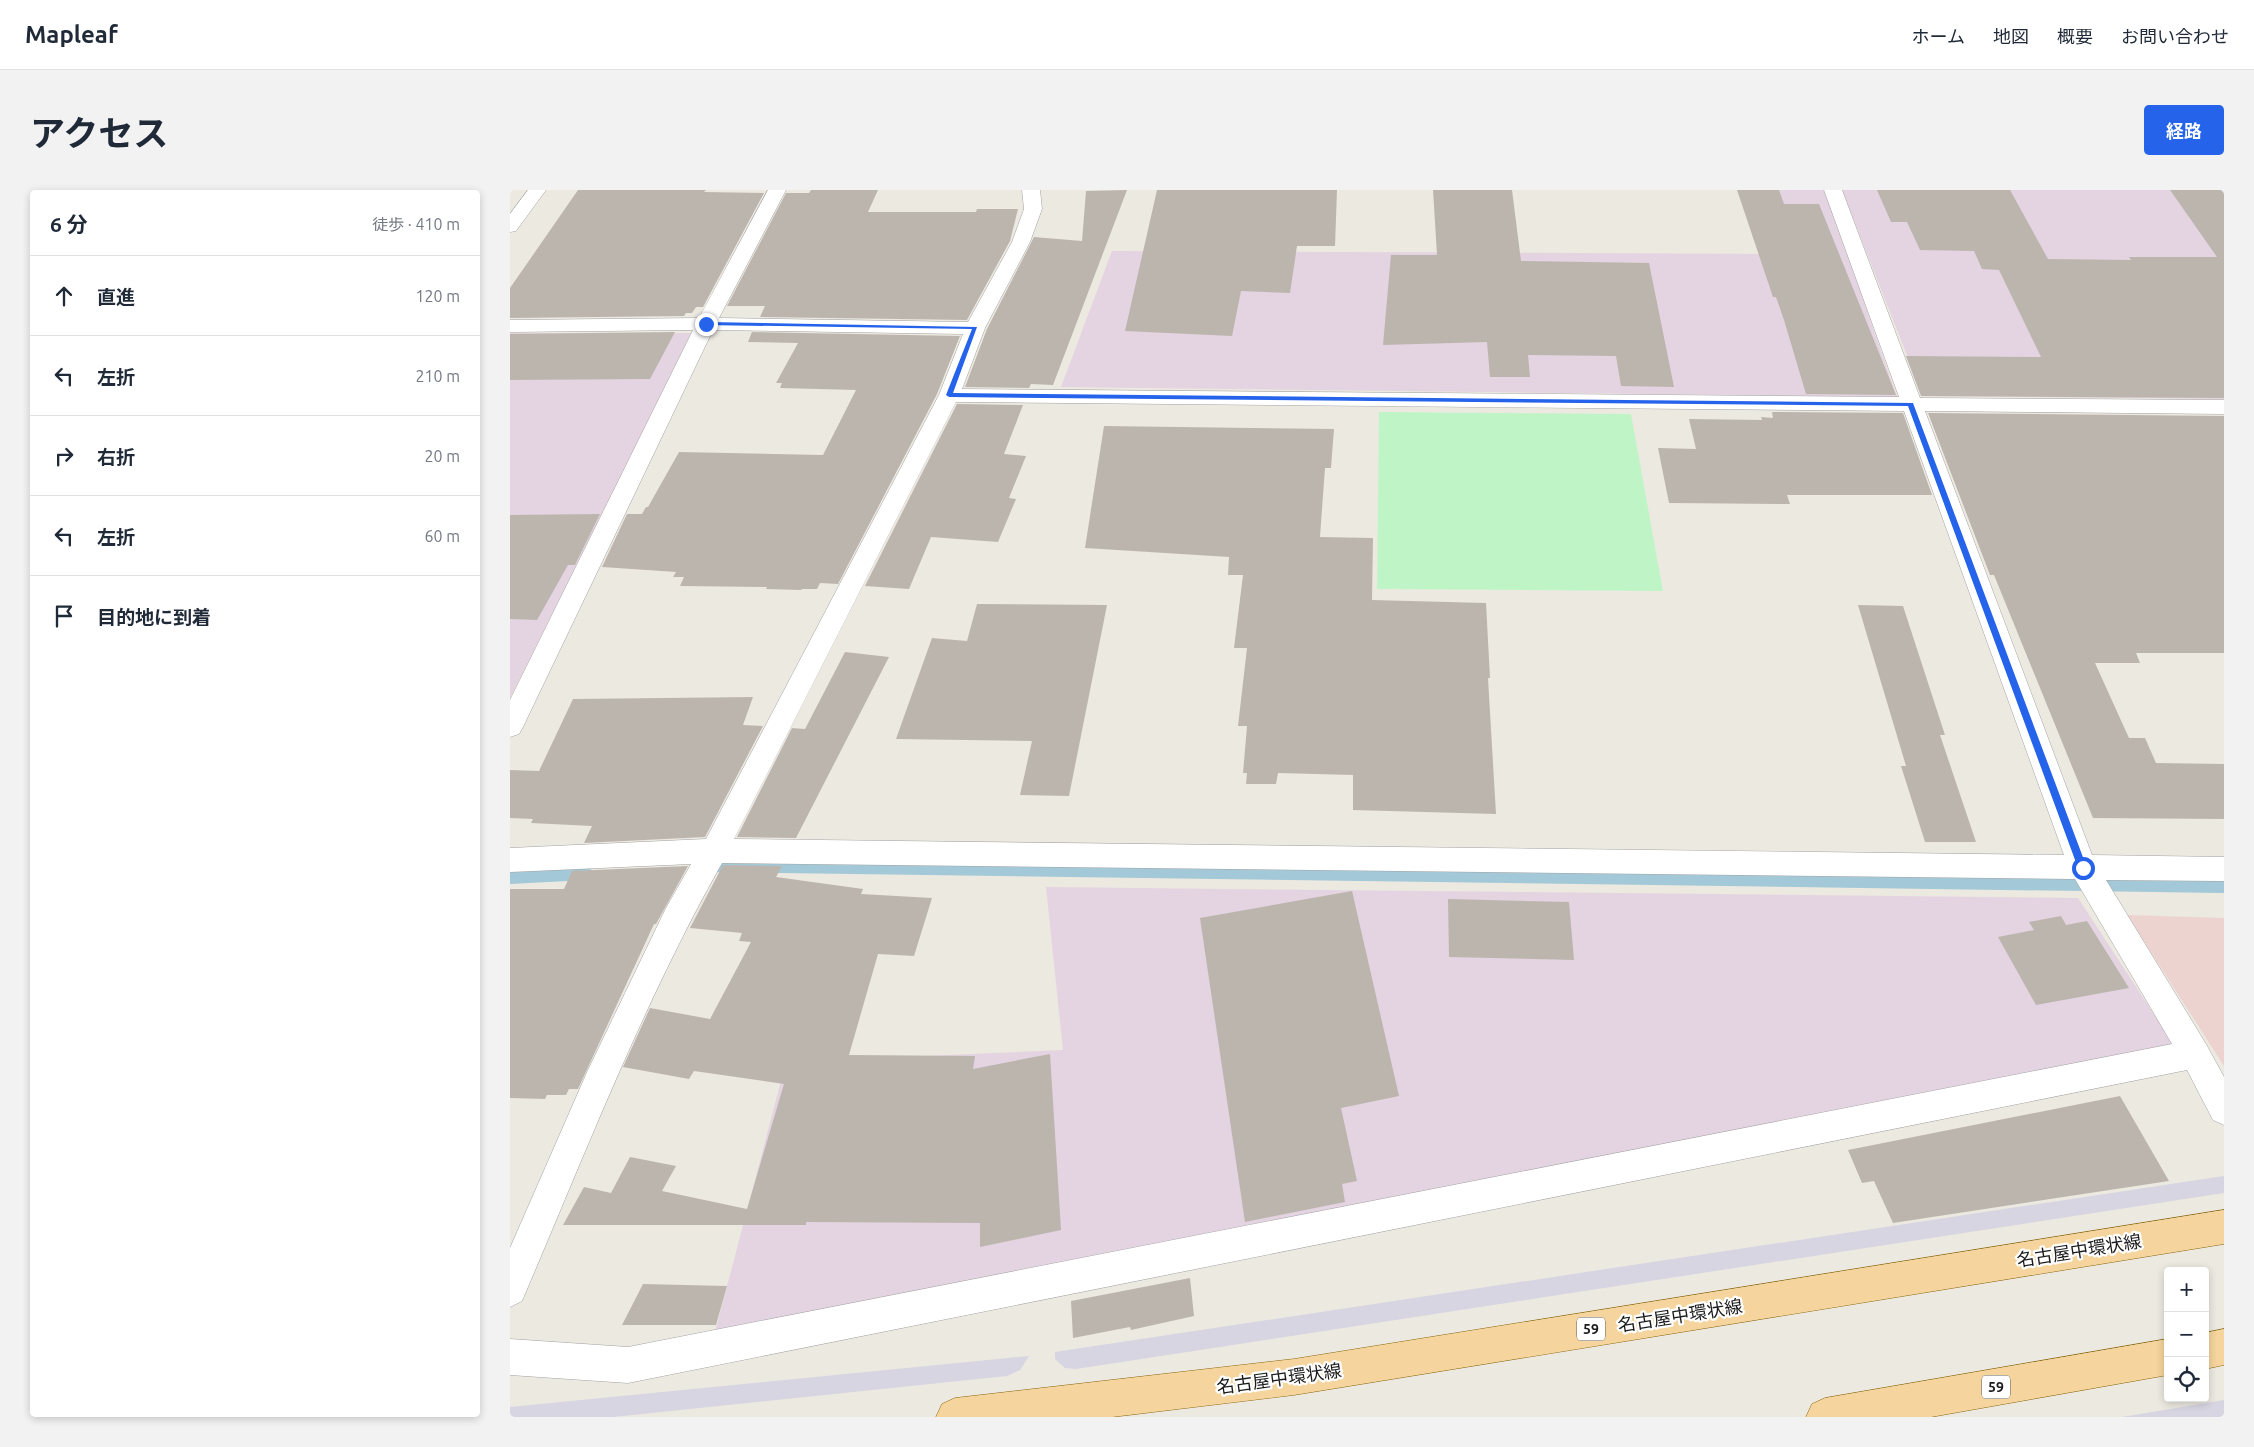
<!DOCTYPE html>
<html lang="ja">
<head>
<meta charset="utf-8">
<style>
  :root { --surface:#fff; --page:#f2f2f3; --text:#1f2937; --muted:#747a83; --line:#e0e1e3; --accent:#2563eb }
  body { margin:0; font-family:Ubuntu,"Noto Sans JP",sans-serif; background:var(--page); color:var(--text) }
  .controls { position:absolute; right:15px; bottom:15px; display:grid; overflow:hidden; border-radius:5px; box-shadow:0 2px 8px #0003 }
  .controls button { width:45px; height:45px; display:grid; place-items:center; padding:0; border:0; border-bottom:1px solid var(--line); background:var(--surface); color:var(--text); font:25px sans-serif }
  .stop { position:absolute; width:15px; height:15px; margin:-11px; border:4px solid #2563eb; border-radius:50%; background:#fff }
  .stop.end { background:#2563eb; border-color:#fff; box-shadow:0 1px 5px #0008 }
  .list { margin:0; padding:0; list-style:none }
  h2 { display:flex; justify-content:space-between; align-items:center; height:65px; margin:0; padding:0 20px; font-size:21px }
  h2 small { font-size:16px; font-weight:400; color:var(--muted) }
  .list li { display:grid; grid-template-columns:32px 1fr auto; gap:15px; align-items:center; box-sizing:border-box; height:80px; padding:0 20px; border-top:1px solid var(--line) }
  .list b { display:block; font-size:19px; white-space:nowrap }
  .list em { font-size:16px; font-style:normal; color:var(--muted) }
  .icon { flex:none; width:28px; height:28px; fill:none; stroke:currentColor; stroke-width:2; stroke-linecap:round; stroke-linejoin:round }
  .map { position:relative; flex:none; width:1714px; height:1227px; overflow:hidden; border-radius:5px }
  header { display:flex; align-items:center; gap:30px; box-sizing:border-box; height:70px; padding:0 25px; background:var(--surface); border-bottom:1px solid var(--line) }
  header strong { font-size:24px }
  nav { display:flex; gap:28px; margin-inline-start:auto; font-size:18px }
  .intro { display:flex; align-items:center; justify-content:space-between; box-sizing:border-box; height:120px; padding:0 30px }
  h1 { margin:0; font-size:35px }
  .button { padding:12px 22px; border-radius:5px; background:var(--accent); color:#fff; font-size:18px; font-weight:700 }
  main { display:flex; gap:30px; padding:0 30px }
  aside { flex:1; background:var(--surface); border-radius:5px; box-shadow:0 2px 8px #0003 }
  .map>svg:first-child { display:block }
  .commercial { fill:#ecd3d0 }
  .industrial { fill:#e4d3e0 }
  .park { fill:#bff5c6 }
  .plaza { fill:#d6d5e1 }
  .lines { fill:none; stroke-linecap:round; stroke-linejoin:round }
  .stream { fill:#a3c8d7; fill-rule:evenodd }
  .building { fill:#bcb5ae }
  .minor-casing { stroke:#a2a2a2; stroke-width:1 }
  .primary-casing { stroke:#87650a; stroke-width:1 }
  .minor { fill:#fff; fill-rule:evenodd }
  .primary { fill:#f5d49d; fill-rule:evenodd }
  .route { fill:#2563eb }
  .labels { text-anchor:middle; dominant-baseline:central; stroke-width:4.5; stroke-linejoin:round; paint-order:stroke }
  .shield { fill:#fff; stroke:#5f5f5f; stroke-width:1 }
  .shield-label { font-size:14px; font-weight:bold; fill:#1b1b1b }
  .near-street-label { font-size:18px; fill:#1b1b1b; stroke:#fff }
</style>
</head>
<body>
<header>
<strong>Mapleaf</strong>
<nav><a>ホーム</a><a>地図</a><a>概要</a><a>お問い合わせ</a></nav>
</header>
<div class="intro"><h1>アクセス</h1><a class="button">経路</a></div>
<main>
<aside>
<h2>6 分<small>徒歩 · 410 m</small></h2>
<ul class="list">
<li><svg class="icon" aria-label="ahead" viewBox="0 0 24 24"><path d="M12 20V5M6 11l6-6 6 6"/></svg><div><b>直進</b></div><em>120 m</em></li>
<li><svg class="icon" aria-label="left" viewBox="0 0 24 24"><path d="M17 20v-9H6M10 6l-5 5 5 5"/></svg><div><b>左折</b></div><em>210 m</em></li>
<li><svg class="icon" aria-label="right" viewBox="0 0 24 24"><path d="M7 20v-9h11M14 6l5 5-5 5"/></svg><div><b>右折</b></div><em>20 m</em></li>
<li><svg class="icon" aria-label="left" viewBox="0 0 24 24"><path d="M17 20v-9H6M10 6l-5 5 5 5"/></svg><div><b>左折</b></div><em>60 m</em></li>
<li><svg class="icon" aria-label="arrive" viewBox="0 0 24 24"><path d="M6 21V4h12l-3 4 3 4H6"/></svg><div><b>目的地に到着</b></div></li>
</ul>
</aside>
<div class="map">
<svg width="1714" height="1227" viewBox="0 0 1714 1227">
  <rect width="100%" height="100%" fill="#ece9e1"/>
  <path class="commercial" d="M1617 725 1714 728V876Z"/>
  <path class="industrial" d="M1247 0H1315L1387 207 551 197 602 61 1268 64Z
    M1332 0H1714V209L1413 206Z
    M0 143H182L0 508Z
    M536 697 1568 708 1666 858 205 1142 276 872 553 860Z"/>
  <path class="park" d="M869 222 1121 224 1153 401 867 399Z"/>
  <path class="plaza" d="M1714 986V1003L566 1179 555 1178 545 1169V1162Z
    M519 1166 510 1180 497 1186 103 1227H0V1217Z
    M1714 1210V1227H1612Z"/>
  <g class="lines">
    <path class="stream" d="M194 670 1714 691V703L194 682 189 680 188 676 189 672Z
      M77 678 82 680 84 684 82 688 77 690 0 694V682Z"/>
  </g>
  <path class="building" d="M68 0H196L194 2 254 3 193 117H186L182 123H176L174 126 0 128V98Z
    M301 0H368L358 22H466L467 19H508L500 51 457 130 250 127 255 116H217L276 3H299Z
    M617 0 543 195 521 194 519 198 455 197 477 139 524 47 572 51 576 1Z
    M647 0H827L825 56H787L780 103 731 101 722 146 615 141Z
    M923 0H1002L1011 71 1139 73 1164 197 1111 196 1106 166 1018 165 1020 187H980L977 152 873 155 881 65H927Z
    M1227 0H1269L1274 14H1309L1386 205 1296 204 1274 130 1266 107H1263Z
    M1367 0H1500L1538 69 1621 70 1619 67H1707L1660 0H1714V208L1411 206 1396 166 1531 167 1489 80 1472 79 1464 61 1410 60 1397 32H1381Z
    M165 142 140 189 0 190V144Z
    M242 142 450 146 427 204 328 394 310 393 307 399H292L291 400 256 399 257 397 170 396 174 387H163L166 382 92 377 117 324H132L136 317H138L169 262 313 265 346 200 270 198 272 193H266L288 153 238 152Z
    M447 214 513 215 494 264 516 266 499 308 506 309 488 352 421 347 399 399 355 396Z
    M1262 222 1393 223 1422 305H1277L1280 314 1159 313 1148 258 1186 259 1179 229 1252 230 1251 227 1263 228Z
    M1418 223 1714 226V463H1626L1630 473H1585L1619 548H1635L1646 573 1714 574V629L1583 628 1484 385H1480Z
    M594 236 824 239 821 278H815L810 347 863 348 862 410 976 413 980 488H978L986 624 843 620V585L768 583 766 594H736L737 583H733L737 536H728L737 458H724L733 385H718L719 367 575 358Z
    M90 324 65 375H58L27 430 0 429V325Z
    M467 414 597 415 559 606 510 605 522 551 386 549 422 448 457 451Z
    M1348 415 1393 416 1435 545H1430L1466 652H1415L1391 576H1396Z
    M335 462 379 467 286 648 227 647 282 538 295 539Z
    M243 507 233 535 253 536 195 647 74 653 82 636 21 633 23 629 0 628V580L29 581 63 509Z
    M213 675 272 676 266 687 353 699 351 704 422 708 404 766 368 764 339 865 465 866 463 879 540 864 551 1040 470 1057V1033L296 1032V1035H53L74 997 101 1003 120 967 166 976 152 1001 237 1019 274 894 184 881 179 889 113 877 140 818 200 829 241 752 229 751 232 743 180 738Z
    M178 676 146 734H144L68 899H59L56 905H37L35 909 0 908V699H54L62 681Z
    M842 701 889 906 831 918 847 991 832 994 835 1012 735 1032 690 728Z
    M938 709 1059 712 1064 770 939 767Z
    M1551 726 1556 735 1577 731 1619 798 1526 815 1488 747 1524 740 1519 732Z
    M1610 906 1659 991 1383 1033 1364 991 1352 993 1338 960Z
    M680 1088 684 1126 621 1140 620 1137 563 1148 561 1111Z
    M133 1094 217 1096 206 1135H112Z"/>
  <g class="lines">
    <g class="minor-casing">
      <path id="minor" d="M18 0H36L6 41 0 42V24Z
        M258 0H276L209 128 458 132 502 52 514 19 512 0H530L532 19 520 52 475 138 452 199 1389 207 1314 0H1332L1410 208 1714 210V224L1415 221 1582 665 1714 667V691L1596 690 1696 854 1714 887V935L1703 930 1677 880 118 1193 0 1185V1149L118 1157 1662 854 1565 689 212 673C133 813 75 964 12 1111L0 1117V1058L78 880 156 718 181 674 0 682V658L196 649 429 205 453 144 203 140 13 537 9 544 0 547V510L183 140 0 142V130L189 128ZM446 212 1394 221 1554 665 224 649Z"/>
    </g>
    <g class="primary-casing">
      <path id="primary" d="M1714 1020V1054L784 1205 602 1227H426L432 1214 445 1208 784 1169Z
        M1714 1139V1175L1695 1179V1143Z
        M1658 1149V1185L1421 1227H1296L1302 1214 1315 1208Z"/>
    </g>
    <use href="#minor" class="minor"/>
    <use href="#primary" class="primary"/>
  </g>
  <path class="route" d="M196 132 467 137 443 203 1403 213 1577 678 1573 682 1568 678 1398 216 439 207 436 205 462 139 194 135Z"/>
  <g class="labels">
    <g class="shield">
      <rect x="1067" y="1127.5" width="28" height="23" rx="4"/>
      <rect x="1472" y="1185.5" width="28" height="23" rx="4"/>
    </g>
    <g class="shield-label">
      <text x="1081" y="1139">59</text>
      <text x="1486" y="1197">59</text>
    </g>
    <g class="near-street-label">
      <text transform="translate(1569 1060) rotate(-9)">名古屋中環状線</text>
      <text transform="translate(1170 1125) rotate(-9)">名古屋中環状線</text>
      <text transform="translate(769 1188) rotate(-8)">名古屋中環状線</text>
    </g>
  </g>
</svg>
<div class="controls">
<button>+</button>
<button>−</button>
<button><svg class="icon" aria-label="locate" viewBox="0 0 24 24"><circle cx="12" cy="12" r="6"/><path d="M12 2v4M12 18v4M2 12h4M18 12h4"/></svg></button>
</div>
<div class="stop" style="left:1573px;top:678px"></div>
<div class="stop end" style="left:196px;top:134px"></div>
</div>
</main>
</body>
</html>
